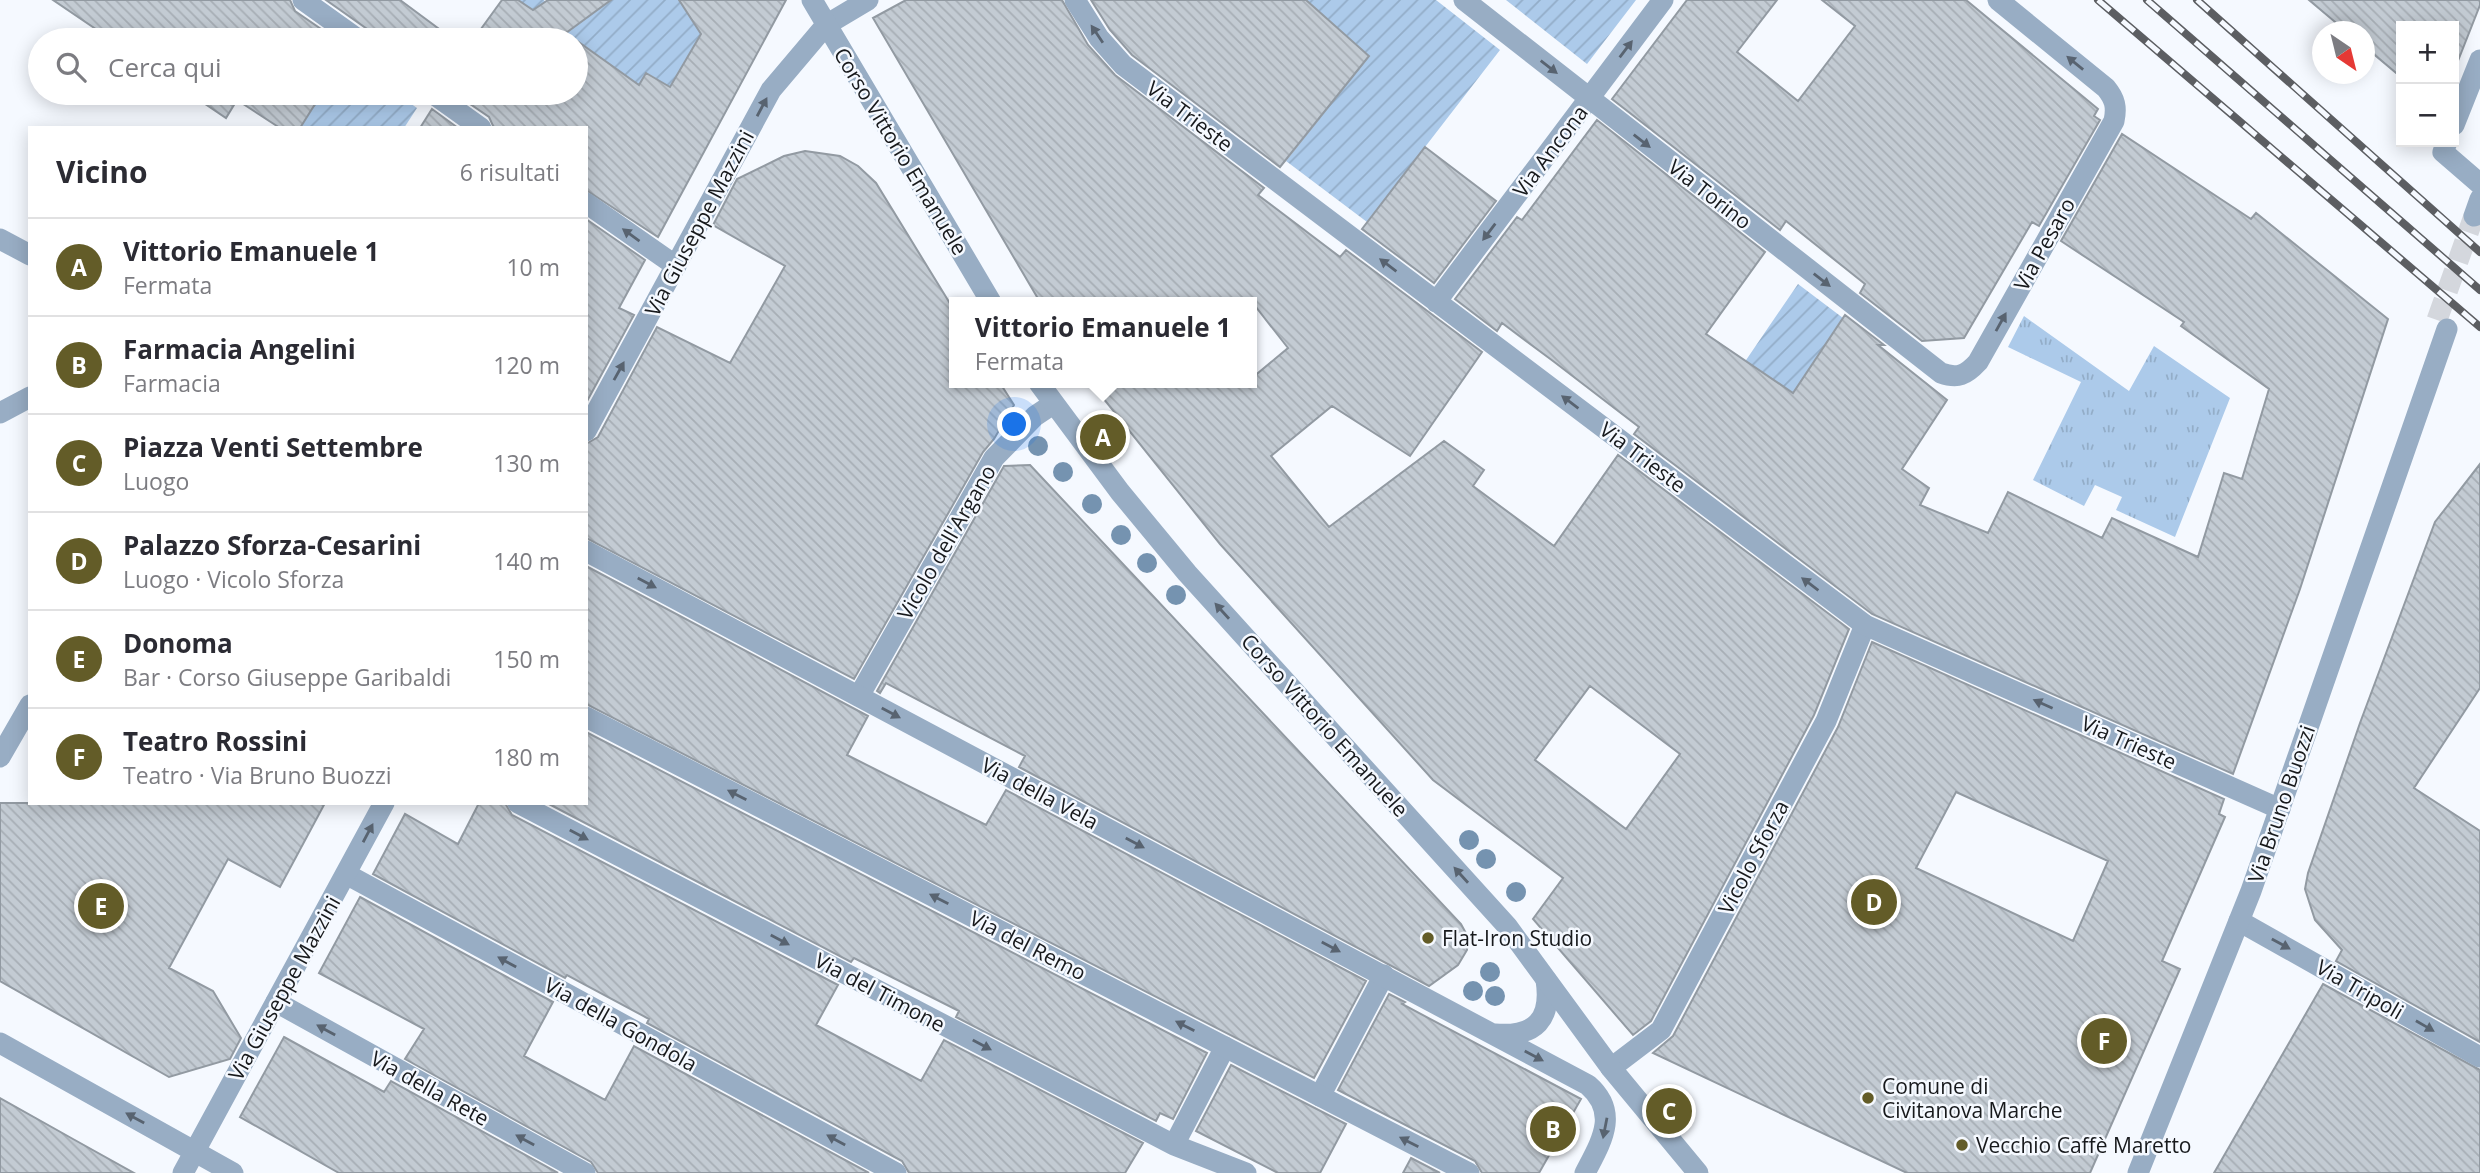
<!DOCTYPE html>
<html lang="it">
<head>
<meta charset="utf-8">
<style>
  :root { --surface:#fff; --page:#f2f2f3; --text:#2b2b33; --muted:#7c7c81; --line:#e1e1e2; --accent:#635c28 }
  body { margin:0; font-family:"Open Sans",sans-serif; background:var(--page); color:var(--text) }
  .controls { position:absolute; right:21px; top:21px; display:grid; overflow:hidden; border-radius:0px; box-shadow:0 4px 18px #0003 }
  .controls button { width:63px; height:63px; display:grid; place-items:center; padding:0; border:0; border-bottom:2px solid var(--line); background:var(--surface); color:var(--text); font:35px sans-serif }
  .compass { position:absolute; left:2312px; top:21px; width:63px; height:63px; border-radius:50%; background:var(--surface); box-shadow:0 4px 18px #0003; rotate:145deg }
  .you { position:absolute; left:1015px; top:425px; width:24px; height:24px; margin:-18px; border:5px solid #fff; border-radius:50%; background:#1a73e8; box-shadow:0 0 0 10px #1a73e833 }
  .badge { display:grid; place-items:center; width:46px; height:46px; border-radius:50%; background:var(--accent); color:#fff; font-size:23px; font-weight:700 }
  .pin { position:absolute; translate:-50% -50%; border:4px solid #fff; box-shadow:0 2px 7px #0006 }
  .popup { position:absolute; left:949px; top:297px; width:308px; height:91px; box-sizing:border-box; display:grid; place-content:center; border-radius:0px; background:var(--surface); filter:drop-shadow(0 2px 5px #0005); font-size:23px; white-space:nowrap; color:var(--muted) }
  .popup b { font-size:26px; color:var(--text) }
  .popup::after { content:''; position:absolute; left:50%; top:100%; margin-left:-14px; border:14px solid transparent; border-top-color:var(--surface) }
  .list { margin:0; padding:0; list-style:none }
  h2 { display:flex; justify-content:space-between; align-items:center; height:91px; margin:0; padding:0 28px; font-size:30px }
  h2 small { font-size:23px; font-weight:400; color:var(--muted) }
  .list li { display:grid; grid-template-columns:46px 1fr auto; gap:21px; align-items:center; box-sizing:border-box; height:98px; padding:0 28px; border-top:2px solid var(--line) }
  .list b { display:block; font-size:26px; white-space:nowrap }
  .list p { margin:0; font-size:23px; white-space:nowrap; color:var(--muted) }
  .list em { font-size:23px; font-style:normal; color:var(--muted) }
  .icon { flex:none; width:38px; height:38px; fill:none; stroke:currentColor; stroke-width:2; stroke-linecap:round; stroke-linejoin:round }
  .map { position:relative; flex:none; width:2480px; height:1173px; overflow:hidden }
  .search { position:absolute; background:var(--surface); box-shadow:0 4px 18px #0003; left:28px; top:28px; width:560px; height:77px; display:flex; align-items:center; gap:18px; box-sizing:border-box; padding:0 24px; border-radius:38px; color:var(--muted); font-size:26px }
  .panel { position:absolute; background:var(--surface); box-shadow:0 4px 18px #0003; left:28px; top:126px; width:560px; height:679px; border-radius:0px }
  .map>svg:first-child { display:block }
  .grass { fill:url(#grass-tufts) }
  .garden { fill:url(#garden-furrows) }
  .building { fill:url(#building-back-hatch); stroke:#929aa2; stroke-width:2; fill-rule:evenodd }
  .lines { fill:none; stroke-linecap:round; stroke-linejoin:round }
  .tertiary-tunnel { stroke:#d4d7dd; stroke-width:21; stroke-dasharray:21 10; stroke-linecap:butt }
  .pedestrian { stroke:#98adc4; stroke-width:21 }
  .minor { stroke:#98adc4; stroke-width:21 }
  .tertiary { stroke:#98adc4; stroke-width:21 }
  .rail-casing { stroke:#5c5e62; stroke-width:8 }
  .rail { stroke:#f5f9ff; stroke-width:5; stroke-dasharray:16; stroke-linecap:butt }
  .tree { fill:#7593b0 }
  .oneway { fill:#586370 }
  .poi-dot { fill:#635c28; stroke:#f5f9ff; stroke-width:2.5 }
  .labels { text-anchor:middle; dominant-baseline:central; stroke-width:5; stroke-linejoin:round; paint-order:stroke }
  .street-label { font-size:21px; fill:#17191c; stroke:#f5f9ff }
  .poi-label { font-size:21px; fill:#17191c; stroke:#f5f9ff; text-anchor:start }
</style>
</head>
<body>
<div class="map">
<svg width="2480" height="1173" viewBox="0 0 2480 1173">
  <defs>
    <pattern id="grass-tufts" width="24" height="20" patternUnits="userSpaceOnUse" patternTransform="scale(1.75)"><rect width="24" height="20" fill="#accaea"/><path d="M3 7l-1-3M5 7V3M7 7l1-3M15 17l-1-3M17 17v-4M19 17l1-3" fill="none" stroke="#93adc8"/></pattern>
    <pattern id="garden-furrows" width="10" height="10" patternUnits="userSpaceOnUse" patternTransform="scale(1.75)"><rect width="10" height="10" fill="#accaea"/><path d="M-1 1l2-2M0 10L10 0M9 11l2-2" fill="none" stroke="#93adc8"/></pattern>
    <pattern id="building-back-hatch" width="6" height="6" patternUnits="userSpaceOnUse" patternTransform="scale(1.75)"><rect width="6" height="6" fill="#c3cbd3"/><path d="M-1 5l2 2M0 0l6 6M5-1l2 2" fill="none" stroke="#a7aeb5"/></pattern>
  </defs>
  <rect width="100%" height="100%" fill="#f5f9ff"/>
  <path class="grass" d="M2024 316 2129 391 2154 346 2230 398 2175 537 2116 510 2122 497 2095 485 2084 506 2033 480 2081 382 2008 347Z"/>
  <path class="garden" d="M518 0H544L566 32 611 0H679L701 34 670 87 647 73 639 85Z
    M1306 0H1436L1500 50 1367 222 1286 161 1369 56Z
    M1506 0H1636L1587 64Z
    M322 93H396L417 108 404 128H300Z
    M1798 284 1843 318 1775 420 1727 388Z"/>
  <path class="building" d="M53 0H290L295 11 337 40H112Z
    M326 0H400L454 40H372L367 29Z
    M502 0H518L533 10 548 0H611L566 33 639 85 646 73 670 87 701 34 679 0H786L658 237 586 190V128H494L489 117 454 93H576V40H473Z
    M906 0H1062L1088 45 1115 75 1264 188 1258 195 1340 257 1346 250 1482 352 1410 456 1332 406 1271 456 1329 527 1444 441 1484 470 1473 486 1554 546 1618 455 1849 629 1814 715 1651 1021 1633 1035 1533 919 1563 878 1433 780 1220 544 1091 383H1252V378L1288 348 1252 302H1040L873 18ZM1590 686 1680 754 1626 829 1535 760Z
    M1091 0H1306L1369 56 1280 167 1132 55 1110 30Z
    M1687 0H1777L1737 52 1798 101 1855 26 1822 0H1966L2098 109 2094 116 2100 120 2039 226 2032 222 1964 338 1922 341 1860 293 1865 284 1786 221 1780 230 1612 99Z
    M2309 0H2480V5L2454 71V26H2401V77L2364 46V32H2347Z
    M189 93H322L300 128H280L237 100 226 118Z
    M432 109 458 128H420Z
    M1597 120 1765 252 1706 334 1793 393 1845 315 1884 345H1878L1947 400 1902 469 1929 488 1920 505 1988 533 2008 492 2102 538 2112 518 2198 557 2224 473 2242 479 2269 389 2181 326 2184 322 2061 241 2122 134 2251 219 2256 213 2388 319 2300 589 2233 774 1872 614 1634 434 1639 427 1553 361 1502 323 1497 331 1455 299 1517 217 1522 220Z
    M1425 147 1496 201 1434 283 1362 229Z
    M805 151 840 156 858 166 876 183 954 310V383H1000L1014 405 994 439 983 452 854 679 586 538V444L598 437 657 327 730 363 785 266 713 225 737 179 784 156Z
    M586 219 645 260 619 308 634 315 586 403Z
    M2480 464V688L2414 788 2480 831V1042L2336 961 2342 950 2315 920 2305 889 2308 873 2360 723 2435 522Z
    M1030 465 1461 924 1468 937 1467 950 1458 965 1429 986 1019 767 1025 756 886 683 880 693 877 691 1004 466Z
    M586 566 868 716 847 755 986 825 1006 790 1366 981 1314 1078 586 704Z
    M1872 642 2224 799 2219 814 2225 817 2162 961 2180 969 2090 1173H1907L1653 1053 1673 1036 1838 727ZM1956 792 2108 861 2073 941 1916 868Z
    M586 732 1207 1053 1173 1119 1160 1113 1156 1121 956 1017 959 1011 854 958 851 962 547 803H586Z
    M0 803H325L280 887 228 859 169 968 213 991 241 1038 230 1059 169 1077 0 981Z
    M479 803H505L512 815 838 985 816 1025 921 1081 944 1040 1143 1143 1125 1173H909L902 1161 647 1023 649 1019 567 975 565 978 373 874 405 814 458 844Z
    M360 897 553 1002 524 1056 605 1100 634 1046 869 1173H598L591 1162 405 1059 424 1029 319 973Z
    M2323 984 2480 1070V1173H2214Z
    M1389 994 1405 1002 1402 1004 1581 1099 1539 1173H1482L1475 1161 1338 1090Z
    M284 1037 384 1092 391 1081 558 1173H339L240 1117Z
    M1231 1065 1346 1124 1320 1173H1278L1196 1131Z
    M0 1098 73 1139 134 1173H0Z
    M1411 1158 1440 1173H1403Z"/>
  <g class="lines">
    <path class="tertiary-tunnel" d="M2437 320 2474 216"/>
    <path class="pedestrian" d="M859 696 994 458 1035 416 1053 404
      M518 803 1174 1145 1246 1173
      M346 874 896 1173
      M276 1002 585 1173
      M1611 1068 1661 1030 1826 721 1865 625
      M1320 1096 1384 975
      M1174 1145 1225 1047"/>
    <path class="minor" d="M303 0 359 40
      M1075 0 1099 38 1123 65 1865 625 2280 809
      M1464 0 1941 373C1958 379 1966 375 1978 362L2114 121C2117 107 2115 99 2106 88L1998 0
      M826 25 868 0
      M432 93 481 128
      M2454 125 2480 60
      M2447 142 2443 152 2480 184
      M586 203 676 266
      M0 239 30 255
      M1436 302 1663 0
      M0 413 30 397
      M586 551 1588 1085C1620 1113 1601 1142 1585 1173
      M586 717 1469 1173
      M0 757 30 705
      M2239 921 2480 1057
      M1495 1034C1536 1037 1552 1019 1546 980"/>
    <path class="tertiary" d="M812 0 991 302
      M2474 216 2480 199
      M1039 383 1120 492 1187 573 1507 926 1611 1068 1698 1173
      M586 431 771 90 826 25
      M0 1043 233 1173
      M183 1173 384 803
      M2138 1173 2251 891 2447 329"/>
    <g class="rail-casing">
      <path id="rail" d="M2098 0 2480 327
        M2147 0 2480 290
        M2197 0 2480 252"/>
    </g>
    <use href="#rail" class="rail"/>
  </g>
  <g class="tree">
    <circle cx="1038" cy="446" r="10"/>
    <circle cx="1063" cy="472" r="10"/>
    <circle cx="1092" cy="504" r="10"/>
    <circle cx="1121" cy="535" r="10"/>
    <circle cx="1147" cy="563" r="10"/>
    <circle cx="1176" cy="595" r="10"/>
    <circle cx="1469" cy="840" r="10"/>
    <circle cx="1486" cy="859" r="10"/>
    <circle cx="1516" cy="892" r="10"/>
    <circle cx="1490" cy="972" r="10"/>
    <circle cx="1473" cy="991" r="10"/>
    <circle cx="1495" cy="996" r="10"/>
  </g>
  <defs><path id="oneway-solid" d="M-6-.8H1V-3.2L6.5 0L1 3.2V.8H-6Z" transform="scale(1.75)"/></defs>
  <g class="oneway">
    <use href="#oneway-solid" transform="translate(1097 34) rotate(-124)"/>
    <use href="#oneway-solid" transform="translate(1626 49) rotate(-53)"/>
    <use href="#oneway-solid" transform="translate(2075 63) rotate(-141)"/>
    <use href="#oneway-solid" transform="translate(1549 67) rotate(38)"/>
    <use href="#oneway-solid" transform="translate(762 107) rotate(-62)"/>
    <use href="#oneway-solid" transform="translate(1642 141) rotate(38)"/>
    <use href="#oneway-solid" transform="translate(1489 232) rotate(127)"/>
    <use href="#oneway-solid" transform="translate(631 235) rotate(-144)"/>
    <use href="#oneway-solid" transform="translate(1388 265) rotate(-143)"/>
    <use href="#oneway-solid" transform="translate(1822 280) rotate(38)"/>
    <use href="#oneway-solid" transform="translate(2001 322) rotate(-61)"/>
    <use href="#oneway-solid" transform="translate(619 371) rotate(-61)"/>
    <use href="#oneway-solid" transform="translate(1570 402) rotate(-143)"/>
    <use href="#oneway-solid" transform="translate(647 583) rotate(28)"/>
    <use href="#oneway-solid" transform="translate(1810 584) rotate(-143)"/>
    <use href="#oneway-solid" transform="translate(1222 611) rotate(-132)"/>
    <use href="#oneway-solid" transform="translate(2043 704) rotate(-156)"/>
    <use href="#oneway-solid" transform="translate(891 713) rotate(28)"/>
    <use href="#oneway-solid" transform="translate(737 795) rotate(-153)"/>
    <use href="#oneway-solid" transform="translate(368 833) rotate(-62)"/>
    <use href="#oneway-solid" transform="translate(579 835) rotate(28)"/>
    <use href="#oneway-solid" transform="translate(1135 843) rotate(28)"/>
    <use href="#oneway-solid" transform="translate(1461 875) rotate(-132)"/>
    <use href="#oneway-solid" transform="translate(939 899) rotate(-153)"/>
    <use href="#oneway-solid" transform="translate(780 940) rotate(28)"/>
    <use href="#oneway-solid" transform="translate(2281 944) rotate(29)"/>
    <use href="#oneway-solid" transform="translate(1331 947) rotate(28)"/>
    <use href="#oneway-solid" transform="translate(507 962) rotate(-151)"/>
    <use href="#oneway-solid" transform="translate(1185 1026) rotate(-153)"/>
    <use href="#oneway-solid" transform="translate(2425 1026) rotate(30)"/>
    <use href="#oneway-solid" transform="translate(326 1030) rotate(-151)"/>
    <use href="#oneway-solid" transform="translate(982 1045) rotate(28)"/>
    <use href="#oneway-solid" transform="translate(1534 1056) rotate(28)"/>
    <use href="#oneway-solid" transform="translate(135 1118) rotate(-151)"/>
    <use href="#oneway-solid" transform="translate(1605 1128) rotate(101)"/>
    <use href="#oneway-solid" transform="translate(525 1140) rotate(-151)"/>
    <use href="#oneway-solid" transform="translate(836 1140) rotate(-151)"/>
    <use href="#oneway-solid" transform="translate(1409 1142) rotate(-153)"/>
  </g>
  <g class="poi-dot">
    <circle cx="1428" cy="938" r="7"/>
    <circle cx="1868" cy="1098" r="7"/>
    <circle cx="1962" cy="1145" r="7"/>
  </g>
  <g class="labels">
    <g class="street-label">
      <text transform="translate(1190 116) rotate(37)">Via Trieste</text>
      <text transform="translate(901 151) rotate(59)">Corso Vittorio Emanuele</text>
      <text transform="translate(1550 151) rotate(-53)">Via Ancona</text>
      <text transform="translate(1710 194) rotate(38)">Via Torino</text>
      <text transform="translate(699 223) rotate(-62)">Via Giuseppe Mazzini</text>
      <text transform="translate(2044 244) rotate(-61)">Via Pesaro</text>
      <text transform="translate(1643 457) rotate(37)">Via Trieste</text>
      <text transform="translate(946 542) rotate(-60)">Vicolo dell'Argano</text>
      <text transform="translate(1325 725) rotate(48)">Corso Vittorio Emanuele</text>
      <text transform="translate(2129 742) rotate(24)">Via Trieste</text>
      <text transform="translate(1040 793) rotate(28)">Via della Vela</text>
      <text transform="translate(2281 804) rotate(-71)">Via Bruno Buozzi</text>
      <text transform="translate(1753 857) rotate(-62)">Vicolo Sforza</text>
      <text transform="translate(1028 945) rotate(27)">Via del Remo</text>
      <text transform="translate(284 988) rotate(-61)">Via Giuseppe Mazzini</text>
      <text transform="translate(2360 989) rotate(30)">Via Tripoli</text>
      <text transform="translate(880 992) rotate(28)">Via del Timone</text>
      <text transform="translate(621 1024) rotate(29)">Via della Gondola</text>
      <text transform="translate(430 1088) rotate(29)">Via della Rete</text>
    </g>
    <g class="poi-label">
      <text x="1442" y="938">Flat-Iron Studio</text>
      <text x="1882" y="1086">Comune di<tspan x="1882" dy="24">Civitanova Marche</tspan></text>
      <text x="1976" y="1145">Vecchio Caffè Maretto</text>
    </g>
  </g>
</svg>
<div class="controls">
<button>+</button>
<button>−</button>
</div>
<svg class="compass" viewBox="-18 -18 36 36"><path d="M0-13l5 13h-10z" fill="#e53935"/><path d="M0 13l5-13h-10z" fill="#7c7c81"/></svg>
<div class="you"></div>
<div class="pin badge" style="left:1103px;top:437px">A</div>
<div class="popup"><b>Vittorio Emanuele 1</b>Fermata</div>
<div class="pin badge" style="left:1553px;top:1129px">B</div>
<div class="pin badge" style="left:1669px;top:1111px">C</div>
<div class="pin badge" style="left:1874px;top:902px">D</div>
<div class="pin badge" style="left:101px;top:906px">E</div>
<div class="pin badge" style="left:2104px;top:1041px">F</div>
<div class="search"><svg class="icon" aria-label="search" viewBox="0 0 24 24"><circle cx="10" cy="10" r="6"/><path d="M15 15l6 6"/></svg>Cerca qui</div>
<section class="panel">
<h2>Vicino<small>6 risultati</small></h2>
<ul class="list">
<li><span class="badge">A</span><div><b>Vittorio Emanuele 1</b><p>Fermata</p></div><em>10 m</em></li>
<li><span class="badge">B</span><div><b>Farmacia Angelini</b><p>Farmacia</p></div><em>120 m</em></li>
<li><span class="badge">C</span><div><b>Piazza Venti Settembre</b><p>Luogo</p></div><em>130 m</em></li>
<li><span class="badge">D</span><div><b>Palazzo Sforza-Cesarini</b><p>Luogo · Vicolo Sforza</p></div><em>140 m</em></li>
<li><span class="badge">E</span><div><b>Donoma</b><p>Bar · Corso Giuseppe Garibaldi</p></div><em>150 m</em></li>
<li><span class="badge">F</span><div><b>Teatro Rossini</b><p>Teatro · Via Bruno Buozzi</p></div><em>180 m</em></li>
</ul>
</section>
</div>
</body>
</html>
